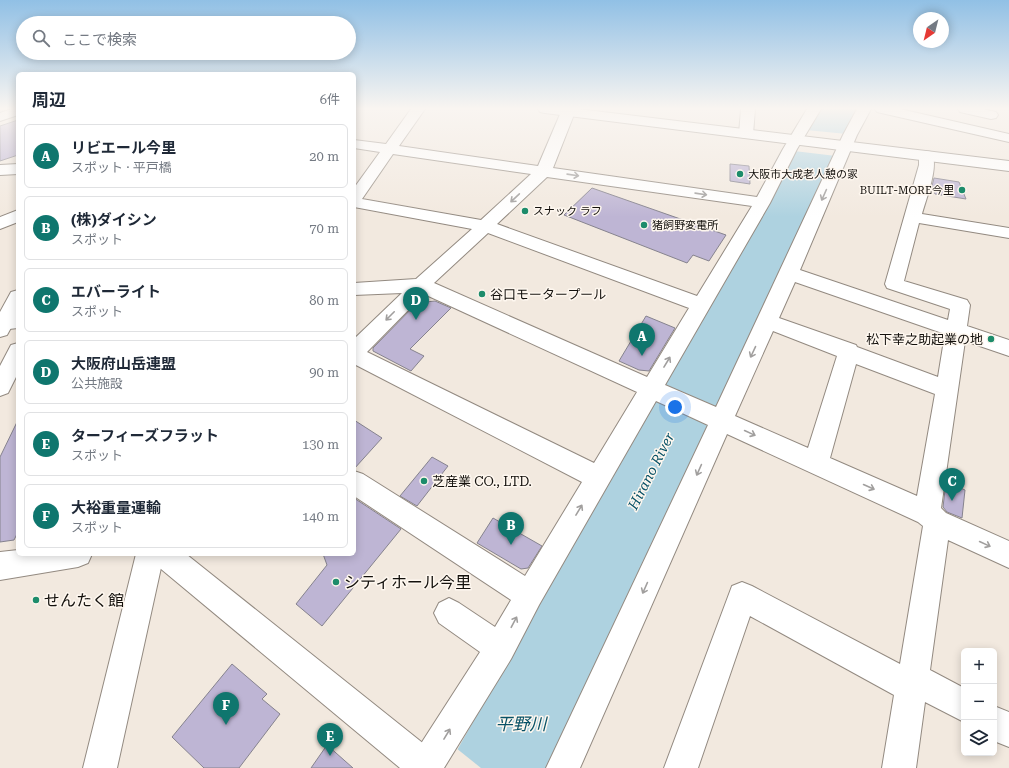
<!DOCTYPE html>
<html lang="ja">
<head>
<meta charset="utf-8">
<style>
  :root { --surface:#fff; --page:#f6f6f7; --text:#1f2937; --muted:#747a83; --line:#e0e1e3; --accent:#0f766e }
  body { margin:0; font-family:"Roboto Serif","Noto Sans JP",serif; background:var(--page); color:var(--text) }
  .controls { position:absolute; right:12px; bottom:12px; display:grid; overflow:hidden; border-radius:6px; box-shadow:0 2px 10px #0003 }
  .controls button { width:36px; height:36px; display:grid; place-items:center; padding:0; border:0; border-bottom:1px solid var(--line); background:var(--surface); color:var(--text); font:20px sans-serif }
  .compass { position:absolute; left:913px; top:12px; width:36px; height:36px; border-radius:50%; background:var(--surface); box-shadow:0 2px 10px #0003; rotate:215deg }
  .you { position:absolute; left:675px; top:407px; width:14px; height:14px; margin:-10px; border:3px solid #fff; border-radius:50%; background:#1a73e8; box-shadow:0 0 0 6px #1a73e833 }
  .badge { display:grid; place-items:center; width:26px; height:26px; border-radius:50%; background:var(--accent); color:#fff; font-size:13px; font-weight:700 }
  .pin { position:absolute; translate:-50% -33px; filter:drop-shadow(0 1px 2px #0008) }
  .pin::after { content:''; position:absolute; top:21px; width:14px; height:12px; background:inherit; clip-path:polygon(0 0,100% 0,50% 100%) }
  .list { margin:0; padding:0; list-style:none }
  h2 { display:flex; justify-content:space-between; align-items:center; height:52px; margin:0; padding:0 16px; font-size:17px }
  h2 small { font-size:13px; font-weight:400; color:var(--muted) }
  .list li { display:grid; grid-template-columns:26px 1fr auto; gap:12px; align-items:center; box-sizing:border-box; height:64px; margin:0 8px 8px; padding:0 8px; border:1px solid var(--line); border-radius:6px }
  .list b { display:block; font-size:15px; white-space:nowrap }
  .list p { margin:0; font-size:13px; white-space:nowrap; color:var(--muted) }
  .list em { font-size:13px; font-style:normal; color:var(--muted) }
  .icon { flex:none; width:22px; height:22px; fill:none; stroke:currentColor; stroke-width:2; stroke-linecap:round; stroke-linejoin:round }
  .map { position:relative; flex:none; width:1009px; height:768px; overflow:hidden }
  .search { position:absolute; background:var(--surface); box-shadow:0 2px 10px #0003; left:16px; top:16px; width:340px; height:44px; display:flex; align-items:center; gap:10px; box-sizing:border-box; padding:0 14px; border-radius:22px; color:var(--muted); font-size:15px }
  .panel { position:absolute; background:var(--surface); box-shadow:0 2px 10px #0003; left:16px; top:72px; width:340px; height:484px; border-radius:6px }
  .map>svg:first-child { display:block }
  .water { fill:#aed2e0 }
  .pier { fill:#f2e9df }
  .building { fill:#beb5d4; stroke:#86838e }
  .lines { fill:none; stroke-linecap:round; stroke-linejoin:round }
  .minor-casing { stroke:#938a81; stroke-width:2 }
  .tertiary-casing { stroke:#938a81; stroke-width:2 }
  .secondary-casing { stroke:#938a81; stroke-width:2 }
  .primary-casing { stroke:#938a81; stroke-width:2 }
  .trunk-casing { stroke:#938a81; stroke-width:2 }
  .minor { fill:#fff; fill-rule:evenodd }
  .tertiary { fill:#fff; fill-rule:evenodd }
  .secondary { fill:#fff; fill-rule:evenodd }
  .primary { fill:#fff; fill-rule:evenodd }
  .trunk { fill:#fff; fill-rule:evenodd }
  .oneway { stroke:#a19f9e }
  .poi-dot { fill:#1d8c6b; stroke:#fef7ef; stroke-width:1.5 }
  .labels { text-anchor:middle; dominant-baseline:central; stroke-width:3; stroke-linejoin:round; paint-order:stroke }
  .far-poi-label { font-size:11px; fill:#13100c; stroke:#fef7ef; text-anchor:start }
  .poi-label { font-size:13px; fill:#13100c; stroke:#fef7ef; text-anchor:start }
  .water-label { font-size:14px; font-style:italic; fill:#075166; stroke:#fef7ef }
  .near-poi-label { font-size:16px; fill:#13100c; stroke:#fef7ef; text-anchor:start }
  .near-water-label { font-size:17px; font-style:italic; fill:#075166; stroke:#fef7ef }
</style>
</head>
<body>
<div class="map">
<svg width="1009" height="768" viewBox="0 0 1009 768">
  <rect width="100%" height="100%" fill="#f2e9df"/>
  <path class="water" d="M819 109H857L546 768H447Z"/>
  <path class="pier" d="M806 130 847 134 836 156 794 151Z
    M456 748 481 768H445Z"/>
  <path class="building" d="M18 120V155L0 161V126Z
    M730 164 749 166 750 184 730 181Z
    M934 178 959 182 966 199 935 194 932 186Z
    M592 188 726 235 709 261 693 255 687 263 564 215Z
    M435 301 451 308 410 349 424 356 411 371 373 351V348L417 303Z
    M646 316 675 328 649 371 639 370 619 361Z
    M18 420V532L14 540 0 542V457Z
    M354 420 382 438 354 469Z
    M432 457 448 466 417 506 400 496Z
    M946 482 965 490 962 518 947 512 943 507Z
    M354 498 401 529 322 626 296 604 327 565 323 554H354Z
    M493 518 542 546 528 568 521 569 477 543Z
    M232 664 267 694 262 699 280 714 239 768H204L172 737Z
    M327 745 353 768H311Z"/>
  <g class="lines">
    <g class="minor-casing">
      <path id="minor" d="M411 109H425L399 146 538 166 561 112 564 109H573L575 112 553 168 757 197 783 149 807 109H821L797 149 770 203 665 385 716 407 843 135 857 109H871L857 135 800 270 948 320 950 309 887 288 885 284 919 165V155L921 152 926 151 931 152C940 164 926 199 922 214L1009 228V238L919 223 904 281 967 300 970 305 967 326 1009 340V356L965 341 941 508 946 513 1009 541V568L948 540 930 670 964 688V722L925 702 916 768H882L894 695 750 616 698 768H664L732 586 742 582 752 586 900 664 923 526 918 522 727 434 580 768H546L708 425 656 401 539 605 511 659 444 768H408L413 756 480 652 439 623 434 613 439 603 449 598 459 603 495 627 511 600 354 496V471L363 474 525 576 582 482 354 364V339L402 293 354 295V283L416 279 472 229 354 207V188L380 152 354 148V140L386 144ZM393 154 531 174 481 220 362 199ZM547 177 752 206 697 296 497 224ZM488 233 689 308 647 377 434 283ZM795 282 945 334 938 377 857 347 856 345 779 318ZM424 294 637 392 594 463 367 352ZM773 331 837 356 808 448 735 416ZM856 364 935 394 917 496 830 458Z
        M875 109H900L1009 134V142L877 112Z
        M958 109H983L996 112 998 115 996 118 991 119 960 112Z
        M18 164V174L0 175V165Z
        M18 210V222L0 229V217Z
        M18 314V328L0 330V316Z
        M136 554H164L117 768H83Z
        M994 706 1009 712V747L994 741Z"/>
    </g>
    <g class="tertiary-casing">
      <path id="tertiary" d="M741 109H755L753 134 751 137 746 138 741 137 739 134Z
        M18 550V554H92L88 563 78 567 0 580V552Z
        M146 554H186L439 756 444 768H400L161 569 150 563Z"/>
    </g>
    <g class="secondary-casing">
      <path id="secondary" d="M538 109H578L1009 161V171L545 113 540 112Z"/>
    </g>
    <g class="primary-casing">
      <path id="primary" d="M11 109H18V115L0 121V113Z"/>
    </g>
    <g class="trunk-casing">
      <path id="trunk" d="M18 290V315L7 335 0 337V312L11 292Z
        M18 343V373L8 393 0 396V366L11 345Z"/>
    </g>
    <use href="#minor" class="minor"/>
    <use href="#tertiary" class="tertiary"/>
    <use href="#secondary" class="secondary"/>
    <use href="#primary" class="primary"/>
    <use href="#trunk" class="trunk"/>
  </g>
  <defs><path id="oneway-shaft" d="M-6 0H5M1.5-3L5.5 0L1.5 3" fill="none" stroke-width="1.6" stroke-linecap="round" stroke-linejoin="round"/></defs>
  <g class="oneway">
    <use href="#oneway-shaft" transform="translate(573 175) rotate(8)"/>
    <use href="#oneway-shaft" transform="translate(701 194) rotate(8)"/>
    <use href="#oneway-shaft" transform="translate(824 195) rotate(114)"/>
    <use href="#oneway-shaft" transform="translate(515 198) rotate(137)"/>
    <use href="#oneway-shaft" transform="translate(390 316) rotate(135)"/>
    <use href="#oneway-shaft" transform="translate(753 352) rotate(115)"/>
    <use href="#oneway-shaft" transform="translate(667 362) rotate(-59)"/>
    <use href="#oneway-shaft" transform="translate(750 433) rotate(25)"/>
    <use href="#oneway-shaft" transform="translate(699 470) rotate(114)"/>
    <use href="#oneway-shaft" transform="translate(869 487) rotate(24)"/>
    <use href="#oneway-shaft" transform="translate(579 510) rotate(-59)"/>
    <use href="#oneway-shaft" transform="translate(985 544) rotate(25)"/>
    <use href="#oneway-shaft" transform="translate(645 588) rotate(114)"/>
    <use href="#oneway-shaft" transform="translate(514 622) rotate(-62)"/>
    <use href="#oneway-shaft" transform="translate(447 734) rotate(-59)"/>
  </g>
  <linearGradient id="sky" x2="0" y2="1"><stop stop-color="#91c0e5"/><stop offset="0.5" stop-color="#f9f5f1"/><stop offset="1" stop-color="#f9f5f1" stop-opacity="0"/></linearGradient>
  <rect width="1009" height="217" fill="url(#sky)"/>
  <g class="poi-dot">
    <circle cx="740" cy="174" r="4"/>
    <circle cx="962" cy="190" r="4"/>
    <circle cx="525" cy="211" r="4"/>
    <circle cx="644" cy="225" r="4"/>
    <circle cx="482" cy="294" r="4"/>
    <circle cx="991" cy="339" r="4"/>
    <circle cx="424" cy="481" r="4"/>
    <circle cx="336" cy="582" r="4"/>
    <circle cx="36" cy="600" r="4"/>
  </g>
  <g class="labels">
    <g class="far-poi-label">
      <text x="748" y="174">大阪市大成老人憩の家</text>
      <text x="954" y="190" text-anchor="end">BUILT-MORE今里</text>
      <text x="533" y="211">スナック ラフ</text>
      <text x="652" y="225">猪飼野変電所</text>
    </g>
    <g class="poi-label">
      <text x="490" y="294">谷口モータープール</text>
      <text x="983" y="339" text-anchor="end">松下幸之助起業の地</text>
      <text x="432" y="481">芝産業 CO., LTD.</text>
    </g>
    <g class="water-label">
      <text transform="translate(651 471) rotate(-63)">Hirano River</text>
    </g>
    <g class="near-poi-label">
      <text x="344" y="582">シティホール今里</text>
      <text x="44" y="600">せんたく館</text>
    </g>
    <g class="near-water-label">
      <text x="521" y="724">平野川</text>
    </g>
  </g>
</svg>
<div class="controls">
<button>+</button>
<button>−</button>
<button><svg class="icon" aria-label="layers" viewBox="0 0 24 24"><path d="M12 4l9 5-9 5-9-5zM3 14l9 5 9-5"/></svg></button>
</div>
<svg class="compass" viewBox="-18 -18 36 36"><path d="M0-13l5 13h-10z" fill="#e53935"/><path d="M0 13l5-13h-10z" fill="#747a83"/></svg>
<div class="you"></div>
<div class="pin badge" style="left:642px;top:356px">A</div>
<div class="pin badge" style="left:511px;top:545px">B</div>
<div class="pin badge" style="left:952px;top:501px">C</div>
<div class="pin badge" style="left:416px;top:320px">D</div>
<div class="pin badge" style="left:330px;top:756px">E</div>
<div class="pin badge" style="left:226px;top:725px">F</div>
<div class="search"><svg class="icon" aria-label="search" viewBox="0 0 24 24"><circle cx="10" cy="10" r="6"/><path d="M15 15l6 6"/></svg>ここで検索</div>
<section class="panel">
<h2>周辺<small>6件</small></h2>
<ul class="list">
<li><span class="badge">A</span><div><b>リビエール今里</b><p>スポット · 平戸橋</p></div><em>20 m</em></li>
<li><span class="badge">B</span><div><b>(株)ダイシン</b><p>スポット</p></div><em>70 m</em></li>
<li><span class="badge">C</span><div><b>エバーライト</b><p>スポット</p></div><em>80 m</em></li>
<li><span class="badge">D</span><div><b>大阪府山岳連盟</b><p>公共施設</p></div><em>90 m</em></li>
<li><span class="badge">E</span><div><b>ターフィーズフラット</b><p>スポット</p></div><em>130 m</em></li>
<li><span class="badge">F</span><div><b>大裕重量運輸</b><p>スポット</p></div><em>140 m</em></li>
</ul>
</section>
</div>
</body>
</html>
